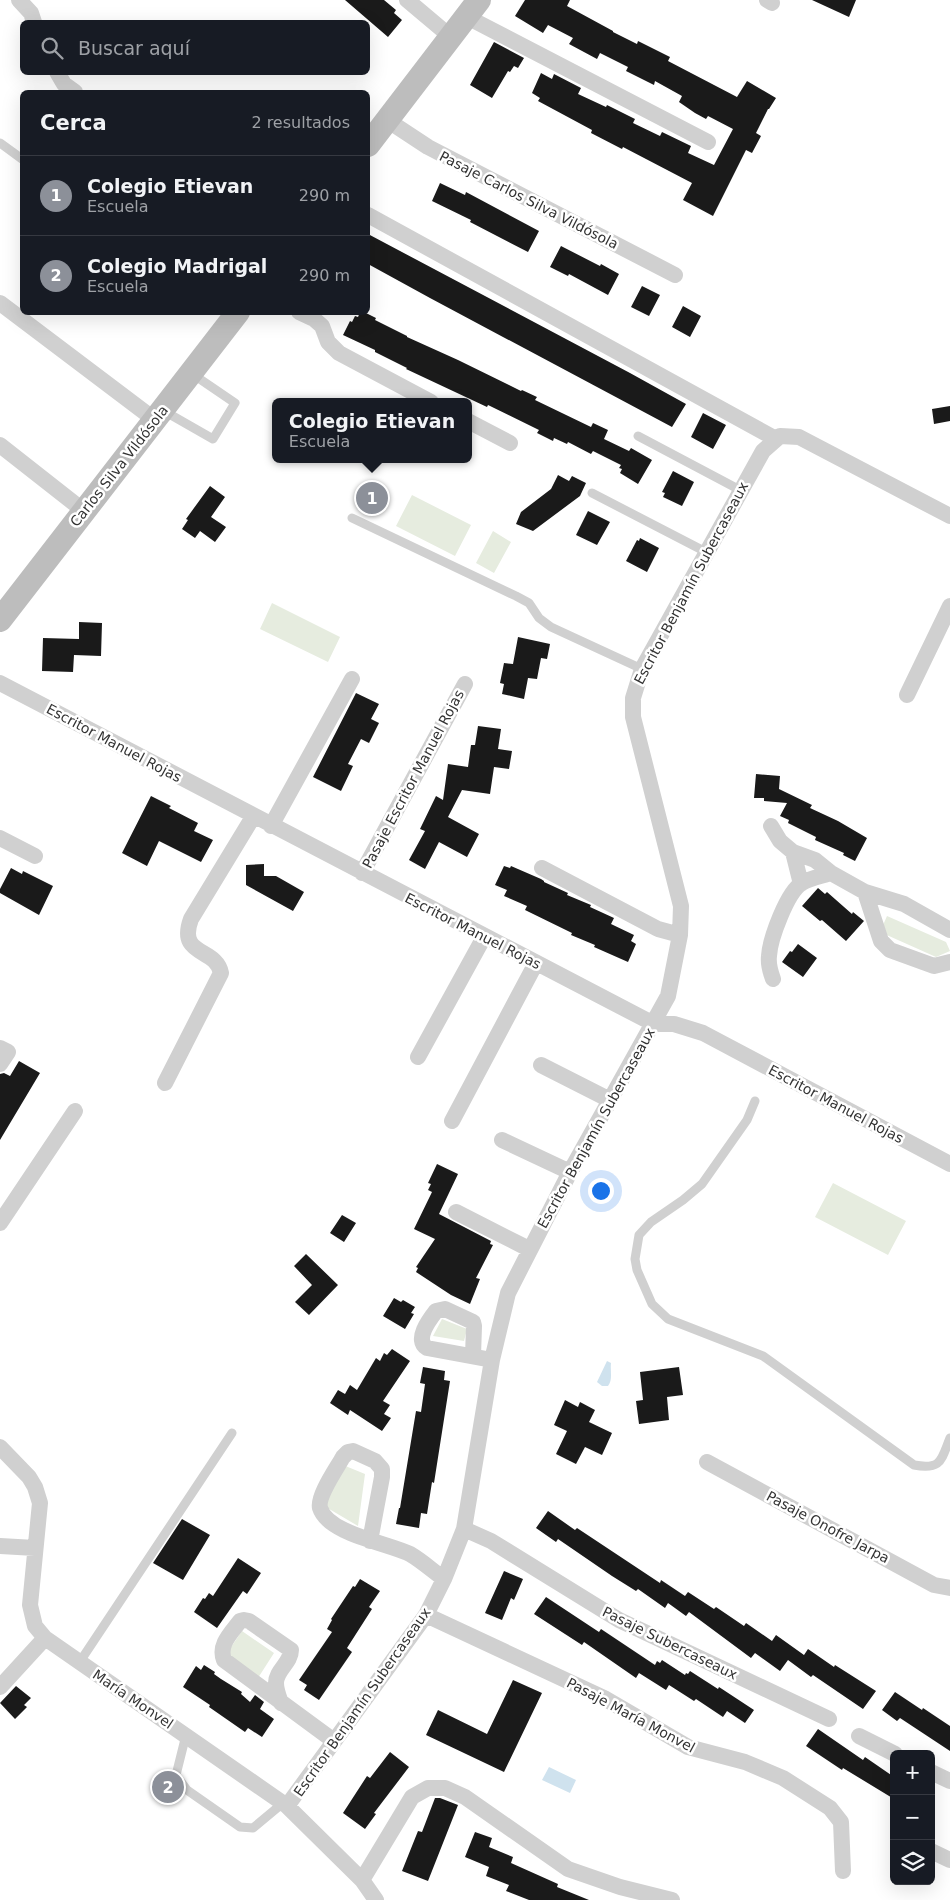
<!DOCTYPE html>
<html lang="es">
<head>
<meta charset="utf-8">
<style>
  :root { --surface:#171b24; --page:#20242c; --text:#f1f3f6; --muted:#9ea1a6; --line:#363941; --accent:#8c9099 }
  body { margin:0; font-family:"DejaVu Sans",sans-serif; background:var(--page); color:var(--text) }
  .controls { position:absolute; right:15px; bottom:15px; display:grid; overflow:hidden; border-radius:8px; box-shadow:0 5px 20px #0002 }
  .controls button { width:45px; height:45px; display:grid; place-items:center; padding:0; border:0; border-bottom:1px solid var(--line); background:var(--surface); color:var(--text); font:25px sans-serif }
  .you { position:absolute; left:600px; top:1190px; width:18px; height:18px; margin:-12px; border:4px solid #fff; border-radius:50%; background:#1a73e8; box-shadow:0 0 0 8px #1a73e833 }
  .badge { display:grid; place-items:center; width:32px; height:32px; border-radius:50%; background:var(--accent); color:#fff; font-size:16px; font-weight:700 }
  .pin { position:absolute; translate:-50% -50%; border:2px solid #fff; box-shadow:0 1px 5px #0006 }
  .popup { position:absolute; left:272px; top:398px; width:200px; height:65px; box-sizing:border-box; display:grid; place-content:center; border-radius:8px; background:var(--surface); filter:drop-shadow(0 1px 4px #0005); font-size:16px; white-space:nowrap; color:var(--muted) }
  .popup b { font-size:19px; color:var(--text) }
  .popup::after { content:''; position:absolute; left:50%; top:100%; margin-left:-10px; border:10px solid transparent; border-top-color:var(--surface) }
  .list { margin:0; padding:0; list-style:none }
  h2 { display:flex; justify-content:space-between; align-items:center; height:65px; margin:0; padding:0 20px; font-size:21px }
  h2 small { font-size:16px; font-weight:400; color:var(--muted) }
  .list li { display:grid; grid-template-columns:32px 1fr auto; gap:15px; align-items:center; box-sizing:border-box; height:80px; padding:0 20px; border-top:1px solid var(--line) }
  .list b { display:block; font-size:19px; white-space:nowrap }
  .list p { margin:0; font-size:16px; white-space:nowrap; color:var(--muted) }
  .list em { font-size:16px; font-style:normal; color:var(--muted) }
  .icon { flex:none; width:28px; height:28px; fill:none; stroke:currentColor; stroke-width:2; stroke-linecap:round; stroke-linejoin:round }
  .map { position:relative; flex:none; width:950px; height:1900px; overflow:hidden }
  .search { position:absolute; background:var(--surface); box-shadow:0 5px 20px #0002; left:20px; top:20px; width:350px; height:55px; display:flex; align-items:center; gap:12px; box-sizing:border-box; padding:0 18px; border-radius:8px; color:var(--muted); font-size:19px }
  .panel { position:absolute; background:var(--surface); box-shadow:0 5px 20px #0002; left:20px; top:90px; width:350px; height:225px; border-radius:8px }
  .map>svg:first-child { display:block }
  .green { fill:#e6ecdf }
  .water { fill:#cfe2ee }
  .building { fill:#1a1a1a }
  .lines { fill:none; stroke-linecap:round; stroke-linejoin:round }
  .lane { stroke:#d0d0d0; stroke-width:9 }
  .street { stroke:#d0d0d0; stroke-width:16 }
  .secondary { stroke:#bdbdbd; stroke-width:24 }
  .labels { text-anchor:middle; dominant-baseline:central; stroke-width:5; stroke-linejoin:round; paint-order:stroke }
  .street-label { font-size:14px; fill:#333; stroke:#fff }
</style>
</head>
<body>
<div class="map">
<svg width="950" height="1900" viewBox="0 0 950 1900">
  <rect width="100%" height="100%" fill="#fff"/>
  <path class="green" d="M412 495 471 525 455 556 396 526Z
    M493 531 511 542 494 573 476 563Z
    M272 603 340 637 328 662 260 629Z
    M887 916 946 942 950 951 936 957 880 932Z
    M833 1183 906 1221 888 1255 815 1217Z
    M442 1319 467 1329 464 1341 433 1336Z
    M343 1465 365 1474 358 1526 319 1503Z
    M242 1631 274 1653 258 1678 225 1656Z"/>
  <path class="water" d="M607 1361 611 1363C610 1371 613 1380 608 1386H602L597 1382Z
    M549 1767 576 1780 570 1793 542 1780Z"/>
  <path class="building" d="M345 0H384L396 10 394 13 402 20 388 37Z
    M525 0H570L567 6 613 31V32L637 44 638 41 670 57 668 61 737 97 747 81 776 98 769 109H768L756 133 761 136 752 153 746 150 713 216 683 200 692 183 623 147 622 149 591 133 592 130 538 101 540 98 532 93 541 73 552 79 554 74 581 88 578 94 606 107 607 105 635 119 633 123 660 136 662 132 691 146 688 153 714 165 733 129 708 116 706 119 695 113 679 102 682 96 655 81 654 85 626 71 628 67 600 53 597 59 569 44 573 38 548 25 543 33 515 16Z
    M812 0H856L849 17Z
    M494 42 524 58 518 68 514 66 510 72 508 71 492 98 470 85Z
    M440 183 465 195 466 192 539 231 528 252 470 222 471 220 432 201Z
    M368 234 630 373 686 404 672 427 430 298 368 264Z
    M561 246 600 266 601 264 619 274 608 295 569 274 568 276 550 267Z
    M642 286 660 295 649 316 631 307Z
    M683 306 701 316 690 337 672 327Z
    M360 312H364L376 318 375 320 407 336V337L458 360 521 391 522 390 537 397 535 400 591 427 593 423 608 430 604 439 629 451 631 448 652 460 638 484 620 473 622 469 619 468 621 465 593 451 591 454 568 442 567 444 554 438 553 441 537 433 539 430 488 405 487 407 406 369 407 368 375 352V350L343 335 350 321 352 322 355 316 358 317Z
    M950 406V421L934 424 932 409Z
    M703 413 726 425 713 449 691 437Z
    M673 471 694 482 682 506 663 497 665 493 662 492Z
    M558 475 569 481 572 476 586 483 580 496 533 531 516 524 521 512 551 489Z
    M210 486 225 497 211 517 226 527 215 542 200 531 195 538 182 529 188 520 186 519Z
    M588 511 610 522 597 545 576 535Z
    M640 538 659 548 647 572 626 561 637 540 639 541Z
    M79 622 102 623 101 656 74 655 73 672 42 671 43 638 79 639Z
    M518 637 550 644 547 659 541 658 537 679 528 678 524 699 502 694 504 684 500 683 504 663 513 664Z
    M356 693 379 704 371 719 379 723 369 743 361 739 348 764 353 766 341 791 313 777Z
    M478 726 501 729 498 749 512 751 509 769 494 767 490 794 462 790 448 817 479 834 467 857 439 842 425 869 409 860 425 831 420 829 436 796 443 800 448 764 468 767 471 745H475Z
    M756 774 780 776 779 789 812 805 810 808 838 821 867 838 855 861 843 855 844 853 815 840 816 837 788 823 789 820 780 816 787 803 764 801V798H754Z
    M151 796 171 806 169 808 198 823 194 831 213 840 201 862 159 841 147 866 122 853Z
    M264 864V876H276L304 892 293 911 246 885V865Z
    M504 866 510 868 511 866 541 879 544 881V882L568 893 567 895 591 905 590 907 614 918 611 924 634 935 631 941 636 944 628 962 594 947 595 945 571 935 572 933 525 910 527 906 504 896 507 890 495 885Z
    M11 868 22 874 23 871 53 886 39 915 0 893V889Z
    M818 888 825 894 827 892 852 914 853 912 864 921 846 941 822 920 820 921 802 906Z
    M798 944 817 958 803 977 782 962 790 951 792 952Z
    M19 1061 40 1073 0 1140V1074L4 1073 10 1076Z
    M437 1164 458 1174 439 1214 491 1241 490 1244 493 1245 476 1278 480 1279 470 1304 451 1295 416 1272 418 1268 416 1267 435 1239 414 1229 432 1192 428 1190 431 1184 428 1183Z
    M342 1215 356 1223 344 1242 330 1233Z
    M306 1254 338 1285 309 1315 295 1302 312 1285 294 1266Z
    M394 1298 401 1302 403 1300 415 1307 411 1313 414 1314 405 1329 383 1316Z
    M392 1349 410 1361 383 1401 390 1405 384 1414 391 1418 382 1431 350 1410 348 1415 330 1403 338 1390 345 1394 350 1385 357 1390 376 1358 380 1361 384 1353 387 1355Z
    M423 1367 445 1371 444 1380 450 1381 434 1483 432 1482 427 1514 421 1513 419 1528 396 1524 399 1508H400L416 1411 421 1412 425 1384 420 1383Z
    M679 1367 683 1395 667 1397 669 1420 639 1424 636 1401 643 1400 640 1372Z
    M565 1400 578 1407 580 1402 595 1410 589 1422 612 1433 602 1455 585 1447 576 1464 556 1454 567 1431 554 1425Z
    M548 1511 575 1530 577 1528 660 1583 661 1580 685 1596 688 1592 714 1609 716 1607 744 1626 746 1623 772 1641 776 1635 804 1655 808 1649 834 1667 835 1665 876 1691 863 1709 813 1675 811 1677 788 1660 780 1671 755 1653 751 1658 689 1612 686 1616 668 1603 665 1608 638 1589 636 1591 612 1576 558 1539 556 1542 536 1528Z
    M182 1519 210 1535 183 1580 153 1563Z
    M238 1558 261 1573 247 1594 243 1591 217 1628 194 1612 203 1598 205 1599 209 1593 213 1596Z
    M504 1571 523 1579 514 1600 511 1598 502 1620 485 1613Z
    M360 1579 380 1591 369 1607 372 1609 347 1648 352 1652 319 1700 304 1690 307 1685 299 1680 332 1632 327 1629 332 1620 331 1619 353 1586 355 1587Z
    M546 1597 599 1632 601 1629 655 1665 657 1661 660 1663 662 1660 685 1675 686 1673 688 1674 690 1671 718 1689 719 1687 754 1710 745 1723 727 1711 723 1717 696 1699 694 1701 669 1685 666 1690 639 1673 636 1678 584 1642 582 1645 534 1614Z
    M204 1665 215 1672 214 1674 221 1679 242 1692 241 1694 250 1702 255 1695 264 1702 260 1709 274 1719 262 1737 248 1728 245 1732 209 1707 210 1705 183 1687 196 1666 201 1670Z
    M513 1680 542 1693 504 1772 426 1735 438 1710 487 1734Z
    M16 1686 31 1698 24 1705 27 1707 15 1719 0 1703Z
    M895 1692 922 1710 923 1708 950 1726V1751L900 1718 897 1721 882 1710Z
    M818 1729 863 1760 865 1757 894 1777V1799L843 1768 842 1770 806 1746Z
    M390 1752 409 1767 374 1813 376 1814 365 1829 343 1813 367 1776 370 1778Z
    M435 1798H440L458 1805 428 1881 402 1871 418 1831 422 1832Z
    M475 1832 492 1838 489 1847 513 1857 511 1863 558 1884 557 1887 589 1900H529L506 1891 509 1885 486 1876 489 1867 465 1857Z"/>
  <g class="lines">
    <path class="lane" d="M0 143 22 159
      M162 418 171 415 213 439 235 403 191 373
      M638 436 740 490
      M592 493 706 552
      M352 518 516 596 529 603 539 618 551 627 642 669
      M755 1101 747 1120 702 1184 683 1200 651 1222 639 1235 635 1259 637 1270 652 1304 668 1319 763 1356 914 1465C942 1470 941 1460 950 1438
      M79 1663 232 1433
      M186 1735 176 1775 187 1790 240 1827 253 1828 283 1803"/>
    <path class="street" d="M19 0 31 13 34 22
      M407 0 451 37
      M767 0 772 3
      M467 17 708 142
      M57 72 64 84 75 92
      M387 120 428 147 675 275
      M368 215 776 439
      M0 303 155 420
      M299 312 314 319 322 326 328 342 339 353 431 402
      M468 421 510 443
      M0 445 84 511
      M0 683 654 1024H674L703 1033 950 1164
      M907 695 950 606
      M271 826 352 679
      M771 826 780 841 793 852 815 860 831 873 865 892 904 904 950 930
      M0 838 35 856
      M793 852 801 884
      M542 868 658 929 680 935
      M362 873 465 684
      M865 892 881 941 890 950 934 966 950 962
      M773 979C770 971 768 964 769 956 770 939 787 892 802 883 810 878 822 876 831 873
      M0 1048 8 1052 0 1064
      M418 1057 484 937
      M541 1065 610 1100
      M165 1083 221 973C216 947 177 957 191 919L253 817
      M452 1121 536 963
      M502 1140 570 1172
      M456 1212 529 1249
      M0 1223 75 1111
      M473 1356 474 1326 473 1322 445 1309 436 1311C429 1320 414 1340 427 1348L492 1360
      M0 1447 29 1477 35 1487 40 1503 30 1605 35 1626 45 1638 287 1806 362 1880 376 1900
      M707 1462 934 1585 950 1588
      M464 1529 491 1541 619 1620 829 1719
      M370 1541 382 1477V1469L375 1461 353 1451 348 1452 343 1457C337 1468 317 1496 320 1508 328 1534 388 1543 410 1554 422 1561 433 1571 444 1579
      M0 1546 35 1548
      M426 1615 604 1698 688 1747 745 1762 783 1778 830 1808 841 1822 843 1871
      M0 1687 45 1638
      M281 1703C279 1697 276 1690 276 1683 276 1670 291 1663 291 1650L249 1621 244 1620 240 1621C231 1633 218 1645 224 1660L334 1741
      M859 1736 895 1754
      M931 1772 950 1781
      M287 1806 426 1615 444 1579 464 1529 492 1360 508 1293 570 1172 668 996 680 935 681 906 633 717V698L642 669 763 451 780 436 799 437 950 516
      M931 1851 950 1860
      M362 1880 412 1797 428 1788H445L465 1797 568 1869 620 1887 672 1900"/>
    <path class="secondary" d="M368 145 479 0
      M0 620 238 312"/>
  </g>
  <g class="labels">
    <g class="street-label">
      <text transform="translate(529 200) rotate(27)">Pasaje Carlos Silva Vildósola</text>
      <text transform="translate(119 466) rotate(-52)">Carlos Silva Vildósola</text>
      <text transform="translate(691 583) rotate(-62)">Escritor Benjamín Subercaseaux</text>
      <text transform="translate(114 743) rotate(28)">Escritor Manuel Rojas</text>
      <text transform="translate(413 779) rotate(-62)">Pasaje Escritor Manuel Rojas</text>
      <text transform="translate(473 931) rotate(27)">Escritor Manuel Rojas</text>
      <text transform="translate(836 1104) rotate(28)">Escritor Manuel Rojas</text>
      <text transform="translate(596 1128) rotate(-61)">Escritor Benjamín Subercaseaux</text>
      <text transform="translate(828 1527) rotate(28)">Pasaje Onofre Jarpa</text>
      <text transform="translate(670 1643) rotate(26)">Pasaje Subercaseaux</text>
      <text transform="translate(133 1699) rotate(34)">María Monvel</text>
      <text transform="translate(362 1702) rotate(-55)">Escritor Benjamín Subercaseaux</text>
      <text transform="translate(631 1715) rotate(28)">Pasaje María Monvel</text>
    </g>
  </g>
</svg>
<div class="controls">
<button>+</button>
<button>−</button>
<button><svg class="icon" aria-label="layers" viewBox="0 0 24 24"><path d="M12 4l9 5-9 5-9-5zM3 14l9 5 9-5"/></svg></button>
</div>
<div class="you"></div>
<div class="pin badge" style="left:372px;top:498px">1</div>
<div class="popup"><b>Colegio Etievan</b>Escuela</div>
<div class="pin badge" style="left:168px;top:1787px">2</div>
<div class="search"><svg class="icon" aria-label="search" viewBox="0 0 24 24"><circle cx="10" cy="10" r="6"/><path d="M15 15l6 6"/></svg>Buscar aquí</div>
<section class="panel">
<h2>Cerca<small>2 resultados</small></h2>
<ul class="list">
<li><span class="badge">1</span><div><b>Colegio Etievan</b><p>Escuela</p></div><em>290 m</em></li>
<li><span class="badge">2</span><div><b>Colegio Madrigal</b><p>Escuela</p></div><em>290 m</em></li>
</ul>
</section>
</div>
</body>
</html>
